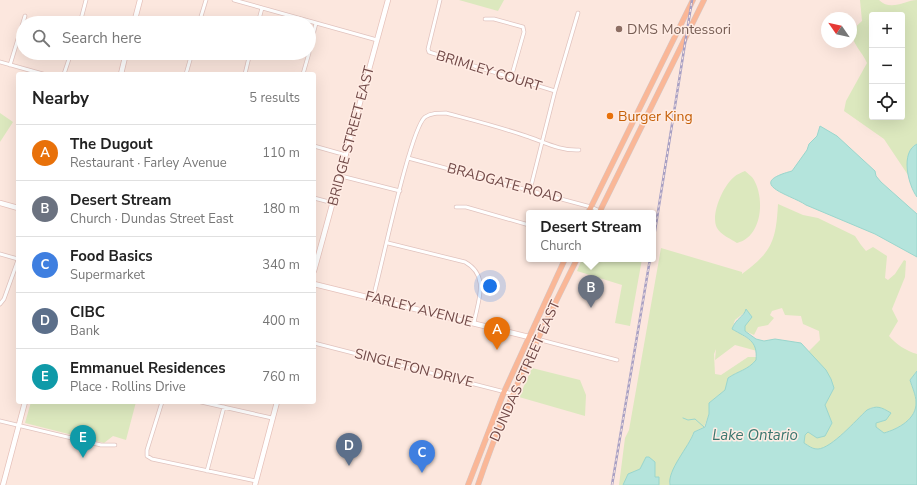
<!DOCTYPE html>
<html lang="en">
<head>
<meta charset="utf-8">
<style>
  :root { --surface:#fff; --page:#f6f6f6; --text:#222; --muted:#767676; --line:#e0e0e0; --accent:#e54451 }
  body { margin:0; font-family:"Nunito Sans",sans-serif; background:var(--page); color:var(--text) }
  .controls { position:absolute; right:12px; top:12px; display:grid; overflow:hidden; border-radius:4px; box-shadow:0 4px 16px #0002 }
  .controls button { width:36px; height:36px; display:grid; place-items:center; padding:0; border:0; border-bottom:1px solid var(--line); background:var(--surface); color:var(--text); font:20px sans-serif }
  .compass { position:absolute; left:821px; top:12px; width:36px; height:36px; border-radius:50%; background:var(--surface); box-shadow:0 4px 16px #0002; rotate:304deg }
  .you { position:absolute; left:490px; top:286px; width:14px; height:14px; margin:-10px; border:3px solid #fff; border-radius:50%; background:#1a73e8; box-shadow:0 0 0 6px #1a73e833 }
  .badge { display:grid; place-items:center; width:26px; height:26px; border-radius:50%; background:var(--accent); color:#fff; font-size:13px; font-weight:700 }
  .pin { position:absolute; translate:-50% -33px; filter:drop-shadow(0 1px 2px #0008) }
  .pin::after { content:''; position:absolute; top:21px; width:14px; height:12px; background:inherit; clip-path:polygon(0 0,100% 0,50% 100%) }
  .popup { position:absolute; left:526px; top:210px; width:130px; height:52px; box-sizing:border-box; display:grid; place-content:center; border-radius:4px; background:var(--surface); filter:drop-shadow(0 1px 3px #0005); font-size:13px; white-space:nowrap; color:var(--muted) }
  .popup b { font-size:15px; color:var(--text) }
  .popup::after { content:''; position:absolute; left:50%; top:100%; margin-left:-8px; border:8px solid transparent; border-top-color:var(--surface) }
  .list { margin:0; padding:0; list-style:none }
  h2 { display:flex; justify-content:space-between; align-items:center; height:52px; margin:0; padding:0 16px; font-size:17px }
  h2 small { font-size:13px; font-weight:400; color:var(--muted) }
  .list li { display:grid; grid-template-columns:26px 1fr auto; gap:12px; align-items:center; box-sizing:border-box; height:56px; padding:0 16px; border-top:1px solid var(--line) }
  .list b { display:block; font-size:15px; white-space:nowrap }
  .list p { margin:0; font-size:13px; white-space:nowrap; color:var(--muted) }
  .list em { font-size:13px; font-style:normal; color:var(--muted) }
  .icon { flex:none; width:22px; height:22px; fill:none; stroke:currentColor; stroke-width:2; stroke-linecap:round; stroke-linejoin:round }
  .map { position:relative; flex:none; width:917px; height:485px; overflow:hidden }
  .search { position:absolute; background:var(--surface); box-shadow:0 4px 16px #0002; left:16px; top:16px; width:300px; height:44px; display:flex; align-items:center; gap:10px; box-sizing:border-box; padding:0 14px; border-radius:22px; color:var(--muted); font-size:15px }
  .panel { position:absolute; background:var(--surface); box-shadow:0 4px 16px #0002; left:16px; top:72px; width:300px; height:332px; border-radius:4px }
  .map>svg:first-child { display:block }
  .green { fill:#dce8be; fill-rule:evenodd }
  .water { fill:#b4e4dc; stroke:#9ad6cd }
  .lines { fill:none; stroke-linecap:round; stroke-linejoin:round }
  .stream { stroke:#9ad6cd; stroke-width:1 }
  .street-casing { stroke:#e1c3be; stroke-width:4.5 }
  .secondary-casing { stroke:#e6c2bb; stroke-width:6 }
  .primary-casing { stroke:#d4c8c8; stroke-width:6 }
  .street { stroke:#fff; stroke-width:3 }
  .secondary { stroke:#fff; stroke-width:4.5 }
  .primary { stroke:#fab797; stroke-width:5 }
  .rail-casing { stroke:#a79fc3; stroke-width:2.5 }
  .rail { stroke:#ffece4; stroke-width:1; stroke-dasharray:3; stroke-linecap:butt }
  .education-dot { fill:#8d6e63; stroke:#ffece4; stroke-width:1.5 }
  .food-dot { fill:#e8710a; stroke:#ffece4; stroke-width:1.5 }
  .labels { text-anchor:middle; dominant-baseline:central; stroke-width:3; stroke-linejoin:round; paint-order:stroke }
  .education-label { font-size:14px; fill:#785e54; stroke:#ffece4; text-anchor:start }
  .street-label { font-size:14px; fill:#714947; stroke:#ffece4 }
  .food-label { font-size:14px; fill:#c56008; stroke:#ffece4; text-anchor:start }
  .water-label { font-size:15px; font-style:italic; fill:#3c776f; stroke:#ffece4 }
</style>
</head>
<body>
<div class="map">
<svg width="917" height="485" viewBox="0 0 917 485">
  <rect width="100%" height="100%" fill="#fce7de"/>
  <path class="green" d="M459 0H504L498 11Z
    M860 0H879C891 12 905 0 917 0V144L913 146 907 168 910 178 884 139 844 111 846 101 867 63C863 53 851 42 851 31L862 21ZM872 15H902V117H872Z
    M0 113 13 122 0 142Z
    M745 171C748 174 752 176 754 180 765 199 762 237 737 243 731 239 721 235 717 228 710 215 723 186 734 177 737 174 741 173 745 171Z
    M778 204 803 215 818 218 855 236 861 245 866 251 873 247 887 256 885 278 888 280 895 274 904 260 906 261 905 277 892 309 898 321 889 336C896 344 906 351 917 354V371L910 380C912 387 916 395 916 402 917 419 898 429 884 433L876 427V423L886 420 873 407 867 410C856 420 832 448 818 449 812 449 809 446 804 443L805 435 808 432 817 438 832 423 825 405 834 388 826 370 808 352 820 340 819 331 803 324 801 316 785 315 782 308 772 311 770 315 774 318 768 325 758 327 754 335 745 331V312L735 320 732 329C741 335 755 340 757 351L735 345 715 360 716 349 714 354 715 374 721 375 748 357H757V360C748 370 738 371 728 378L725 390 709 403V414L704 427 694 432 669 483 670 485H619L625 438 629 430 661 248 742 272V274C772 252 776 241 778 204Z
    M582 259H642L630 326 615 323 622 285 577 271Z
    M532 368 580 380 586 395 585 416 519 397Z
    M31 402H136L126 440 113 436 104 443 25 423Z"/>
  <path class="water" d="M820 126 837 136 875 171 876 176 881 182 917 214V257L875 234 806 205C792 195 743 184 792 171L807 150 809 144 817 136Z
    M917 144V197C908 185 900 152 917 144Z
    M746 309 752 317 745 326V331L756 339 764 341 775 339 801 343 826 370 831 379 834 388 825 405 832 423 825 436 817 438 808 432 805 435 804 443C809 446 812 449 818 449 832 448 856 420 867 410 877 405 881 407 891 413L886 420 876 423V427L884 433C898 429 917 419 916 402 916 395 912 387 910 380L917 371V485H670C667 470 689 447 694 432L705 427 709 414V403L725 390 728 378C738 371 748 370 756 360 758 340 747 338 732 329 736 318 744 317 746 309Z
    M646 457H649L655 462V477H659V485H623L628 474 640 469Z"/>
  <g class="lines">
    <path class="stream" d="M683 418 688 420 695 419 704 427"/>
    <g class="street-casing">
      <path id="street" d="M234 0 377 40
        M440 0 428 49 429 52 555 91
        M485 19H494L523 27 524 32 511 78
        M80 23 86 0
        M199 23 206 0
        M258 23 262 8
        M309 51 316 23
        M0 62 43 74
        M10 65 25 16
        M64 74 71 53
        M186 74 192 53
        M245 74 250 53
        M303 74 309 53
        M314 146 346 155
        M408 158 591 207 600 211
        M341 176 400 191
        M530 190 555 91 578 13
        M314 198 333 203
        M456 207H466L529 225
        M388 243 465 262C490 276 478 300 474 323
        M0 254 18 259
        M373 298C381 270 410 129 425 117 431 113 438 113 446 113 472 120 500 127 526 136 544 142 560 151 579 150
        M0 304 4 299 18 260
        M537 339 617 360
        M314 343 513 394
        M162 402 147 450V456L152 459 256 481
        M201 402 272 418
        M0 421 101 445H115
        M207 471 224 407"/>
    </g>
    <g class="secondary-casing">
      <path id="secondary" d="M134 23 140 0
        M121 74 126 53
        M0 203 18 208
        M314 271 388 0
        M314 284 537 339
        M3 485 25 402
        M255 485 277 402"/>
    </g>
    <g class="primary-casing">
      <path id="primary" d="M588 213 693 0
        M599 213 704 0
        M468 485 504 392 565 259
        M478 485C504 407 540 333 577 259"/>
    </g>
    <use href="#street" class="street"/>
    <use href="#secondary" class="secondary"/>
    <use href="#primary" class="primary"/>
    <g class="rail-casing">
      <path id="rail" d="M653 243 692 0
        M612 485 650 259"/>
    </g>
    <use href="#rail" class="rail"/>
  </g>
  <circle class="education-dot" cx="619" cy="29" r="4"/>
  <circle class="food-dot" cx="610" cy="116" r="4"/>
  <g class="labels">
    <g class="education-label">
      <text x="627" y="29">DMS Montessori</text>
    </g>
    <g class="street-label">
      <text transform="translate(489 71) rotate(17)">BRIMLEY COURT</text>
      <text transform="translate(351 136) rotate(-75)">BRIDGE STREET EAST</text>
      <text transform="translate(505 183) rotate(15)">BRADGATE ROAD</text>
      <text transform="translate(419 309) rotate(14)">FARLEY AVENUE</text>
      <text transform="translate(414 368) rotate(14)">SINGLETON DRIVE</text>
      <text transform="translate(525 371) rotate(-66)">DUNDAS STREET EAST</text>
    </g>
    <g class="food-label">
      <text x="618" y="116">Burger King</text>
    </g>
    <g class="water-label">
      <text x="755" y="435">Lake Ontario</text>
    </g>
  </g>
</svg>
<div class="controls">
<button>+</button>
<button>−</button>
<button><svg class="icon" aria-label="locate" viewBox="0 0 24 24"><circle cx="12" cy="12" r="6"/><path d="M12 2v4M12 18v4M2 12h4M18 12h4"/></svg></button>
</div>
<svg class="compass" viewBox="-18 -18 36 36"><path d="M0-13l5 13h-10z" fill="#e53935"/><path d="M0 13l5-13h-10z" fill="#767676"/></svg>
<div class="you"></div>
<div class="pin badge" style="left:497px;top:350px;background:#e8710a">A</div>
<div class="pin badge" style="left:591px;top:308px;background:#6b7280">B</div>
<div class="popup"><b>Desert Stream</b>Church</div>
<div class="pin badge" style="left:422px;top:473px;background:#3f7fe0">C</div>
<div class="pin badge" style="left:349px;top:466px;background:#5c6f8a">D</div>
<div class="pin badge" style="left:83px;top:458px;background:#0f9aa8">E</div>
<div class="search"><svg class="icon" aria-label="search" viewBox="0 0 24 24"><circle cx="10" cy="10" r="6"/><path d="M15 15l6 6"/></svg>Search here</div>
<section class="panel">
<h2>Nearby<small>5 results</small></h2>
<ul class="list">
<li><span class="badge" style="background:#e8710a">A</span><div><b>The Dugout</b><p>Restaurant · Farley Avenue</p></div><em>110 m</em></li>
<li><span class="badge" style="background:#6b7280">B</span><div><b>Desert Stream</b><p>Church · Dundas Street East</p></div><em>180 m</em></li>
<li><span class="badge" style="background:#3f7fe0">C</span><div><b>Food Basics</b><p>Supermarket</p></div><em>340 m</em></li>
<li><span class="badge" style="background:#5c6f8a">D</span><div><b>CIBC</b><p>Bank</p></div><em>400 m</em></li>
<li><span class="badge" style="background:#0f9aa8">E</span><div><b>Emmanuel Residences</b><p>Place · Rollins Drive</p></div><em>760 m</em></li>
</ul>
</section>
</div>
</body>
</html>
